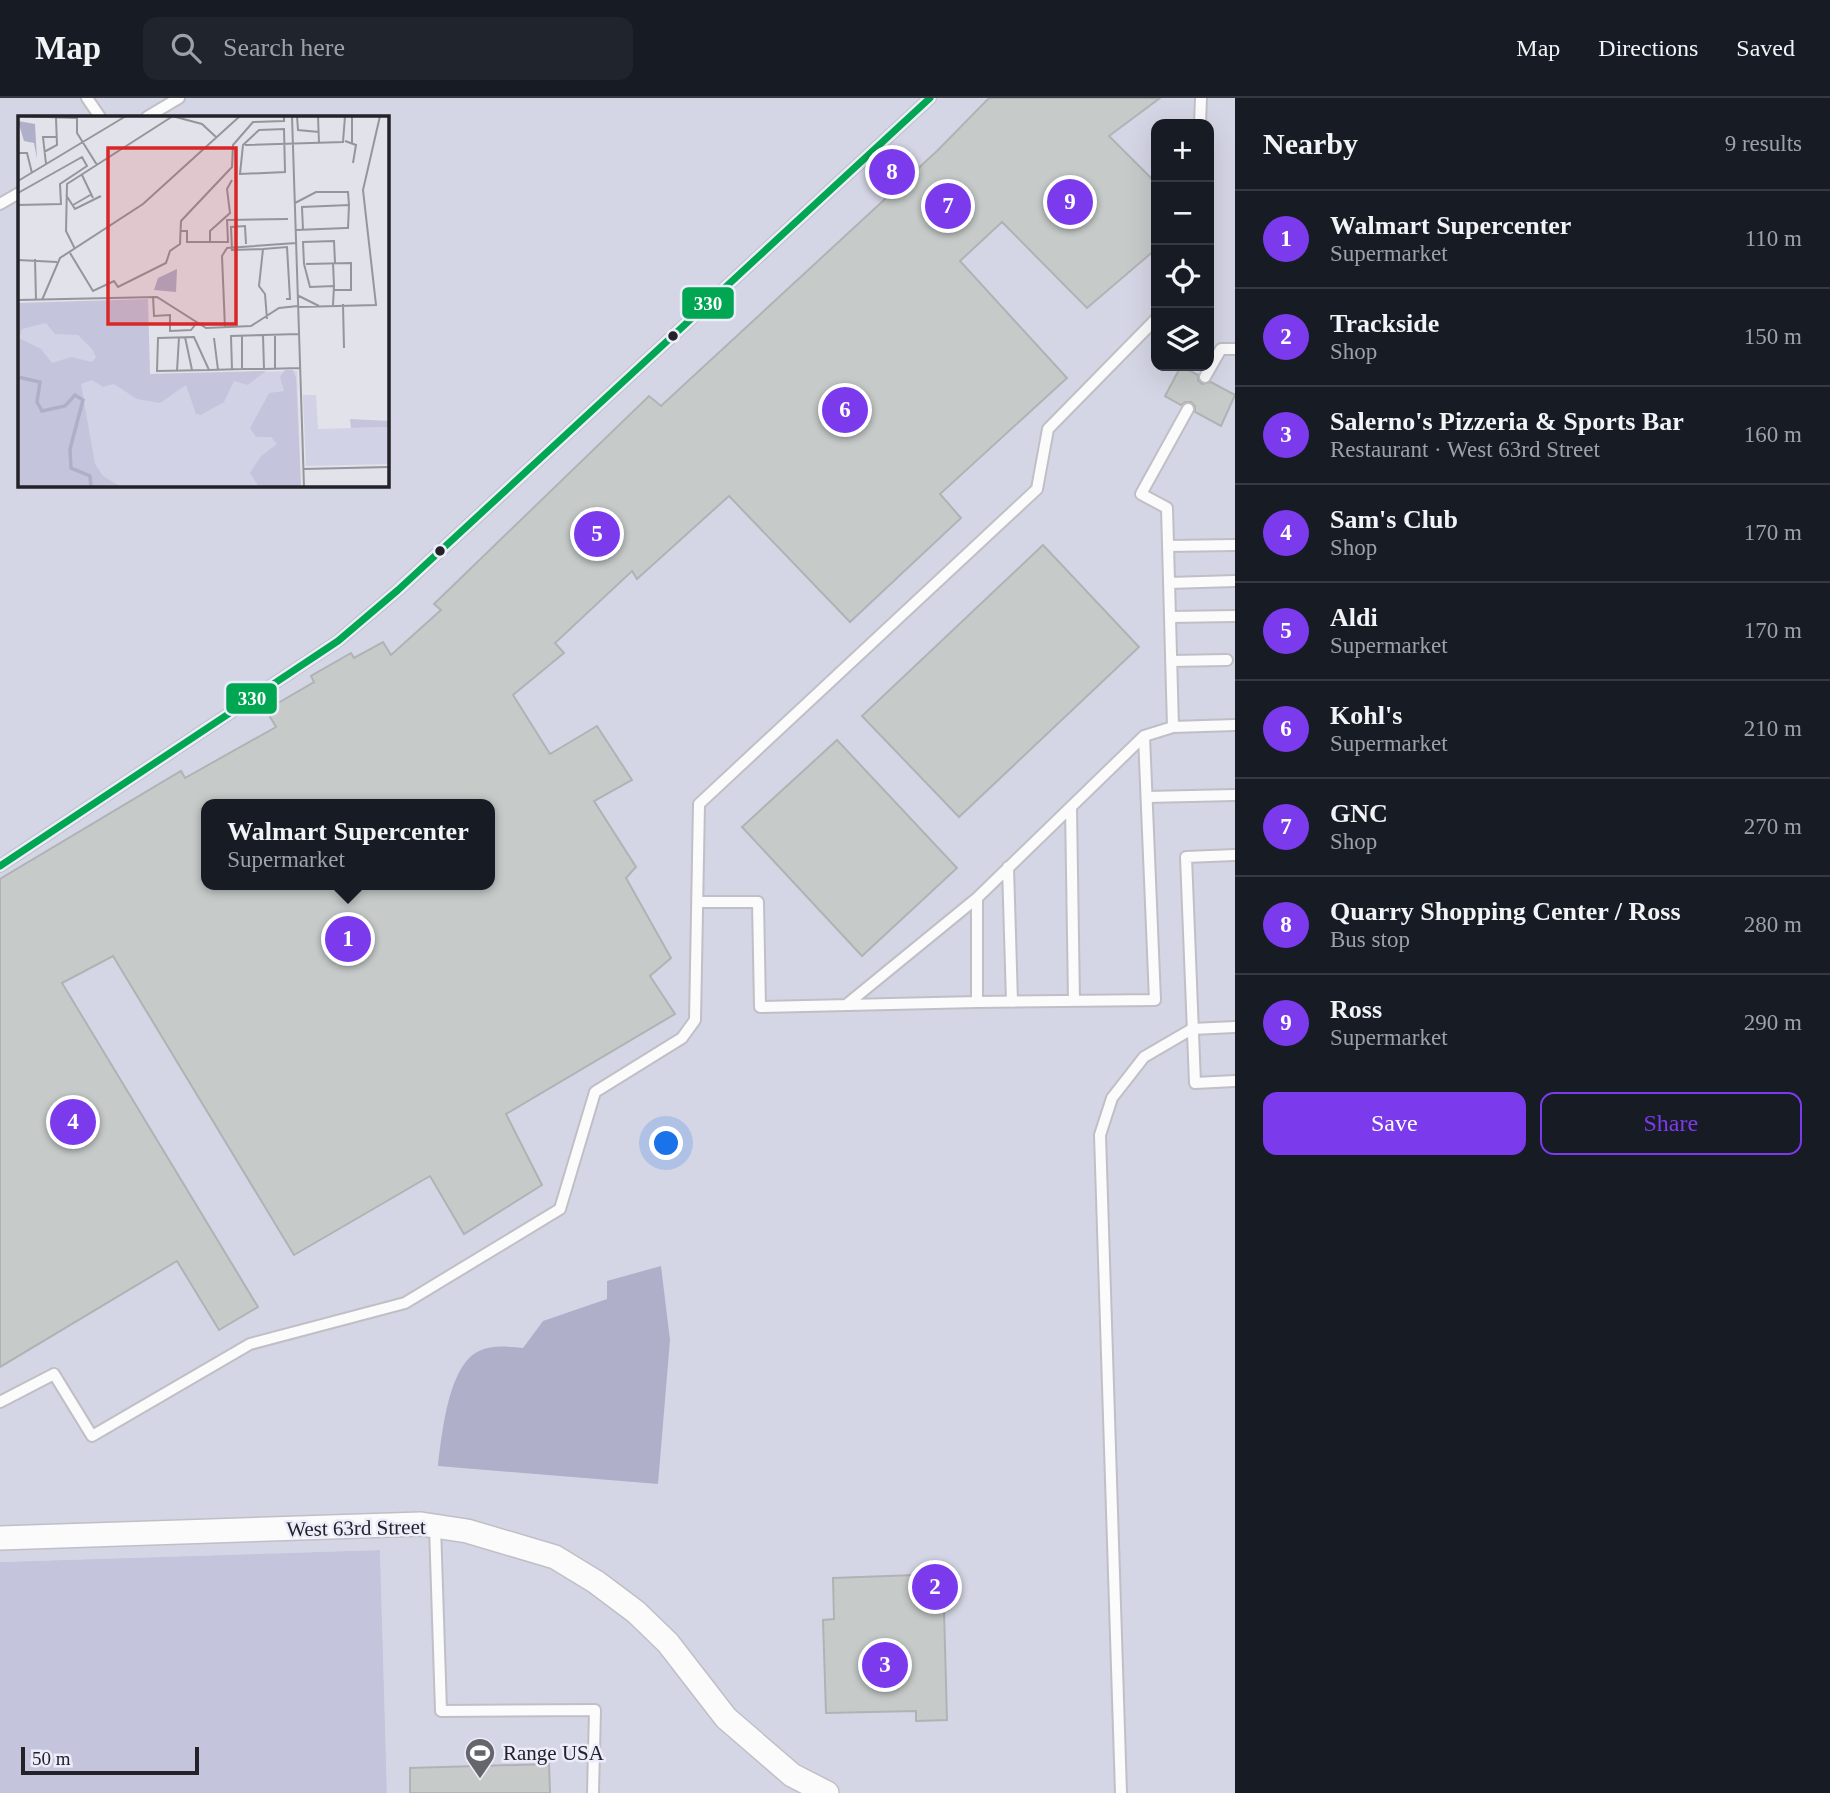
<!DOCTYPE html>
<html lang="en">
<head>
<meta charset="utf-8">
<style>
  :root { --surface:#171b24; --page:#20242c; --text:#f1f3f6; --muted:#9ea1a6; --line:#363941; --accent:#7c3aed }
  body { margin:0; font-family:"Times New Roman",serif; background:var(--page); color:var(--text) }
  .controls { position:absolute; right:21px; top:21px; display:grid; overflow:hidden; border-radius:14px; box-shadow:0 7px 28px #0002 }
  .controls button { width:63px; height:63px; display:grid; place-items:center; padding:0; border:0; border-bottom:2px solid var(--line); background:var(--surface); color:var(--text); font:35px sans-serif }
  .scale { position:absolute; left:21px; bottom:18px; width:178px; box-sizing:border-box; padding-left:7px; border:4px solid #222228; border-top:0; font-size:19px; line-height:24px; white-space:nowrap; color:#222228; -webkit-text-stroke:5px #ececfb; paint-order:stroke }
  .you { position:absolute; left:667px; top:1046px; width:24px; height:24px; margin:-18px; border:5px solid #fff; border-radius:50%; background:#1a73e8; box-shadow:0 0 0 10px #1a73e833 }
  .badge { display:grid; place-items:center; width:46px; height:46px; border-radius:50%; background:var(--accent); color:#fff; font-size:23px; font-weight:700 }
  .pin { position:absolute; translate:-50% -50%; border:4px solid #fff; box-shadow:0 2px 7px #0006 }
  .popup { position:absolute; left:201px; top:701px; width:294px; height:91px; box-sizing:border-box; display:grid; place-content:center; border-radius:14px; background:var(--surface); filter:drop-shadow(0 2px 5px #0005); font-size:23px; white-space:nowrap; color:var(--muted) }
  .popup b { font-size:26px; color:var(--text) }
  .popup::after { content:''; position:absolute; left:50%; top:100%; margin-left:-14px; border:14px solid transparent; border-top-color:var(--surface) }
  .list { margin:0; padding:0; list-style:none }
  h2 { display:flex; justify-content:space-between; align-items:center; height:91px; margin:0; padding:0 28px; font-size:30px }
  h2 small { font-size:23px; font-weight:400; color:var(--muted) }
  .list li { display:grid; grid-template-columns:46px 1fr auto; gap:21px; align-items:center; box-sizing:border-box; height:98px; padding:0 28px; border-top:2px solid var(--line) }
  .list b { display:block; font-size:26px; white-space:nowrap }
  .list p { margin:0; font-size:23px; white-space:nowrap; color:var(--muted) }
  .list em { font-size:23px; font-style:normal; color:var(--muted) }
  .actions { display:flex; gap:14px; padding:21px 28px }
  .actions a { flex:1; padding:16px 0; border:2px solid var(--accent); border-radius:14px; text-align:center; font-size:24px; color:var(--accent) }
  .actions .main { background:var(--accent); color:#fff }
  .icon { flex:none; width:38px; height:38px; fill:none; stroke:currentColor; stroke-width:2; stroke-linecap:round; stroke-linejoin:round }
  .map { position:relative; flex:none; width:1235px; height:1695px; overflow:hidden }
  header { display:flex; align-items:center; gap:42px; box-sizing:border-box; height:98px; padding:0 35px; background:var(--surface); border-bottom:2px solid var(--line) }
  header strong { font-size:33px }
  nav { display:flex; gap:38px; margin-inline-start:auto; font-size:24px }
  .search { width:490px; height:63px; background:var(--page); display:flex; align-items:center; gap:18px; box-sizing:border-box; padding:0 24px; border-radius:14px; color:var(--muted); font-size:26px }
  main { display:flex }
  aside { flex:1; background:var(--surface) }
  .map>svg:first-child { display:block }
  .built { fill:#d5d6e5; fill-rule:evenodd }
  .forest { fill:#c4c4dc }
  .water { fill:#afafca }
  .building { fill:#c6cbca; stroke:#b0b3b4; stroke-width:2; fill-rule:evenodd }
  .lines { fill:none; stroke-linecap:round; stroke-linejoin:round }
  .service-casing { stroke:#bfbfc5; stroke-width:14 }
  .minor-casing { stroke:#bfbfc5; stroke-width:26 }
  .service { stroke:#fbfbfc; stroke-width:10 }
  .minor { stroke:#fbfbfc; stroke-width:23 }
  .bus-1-casing { stroke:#ececfb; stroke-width:12 }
  .bus-1 { stroke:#00a651; stroke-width:7 }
  .bus-dot { fill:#222228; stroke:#ececfb; stroke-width:2.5 }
  .labels { text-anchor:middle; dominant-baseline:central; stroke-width:5; stroke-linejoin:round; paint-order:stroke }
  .street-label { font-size:21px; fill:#222228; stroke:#ececfb }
  .poi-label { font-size:21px; fill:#222228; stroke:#ececfb; text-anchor:start }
  .inset-river { fill:none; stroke:#afafca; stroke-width:3.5 }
  .inset-road { fill:none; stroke:#95959c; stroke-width:2 }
  .view { fill:#d62828; fill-opacity:0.15; stroke:#d62828; stroke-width:3.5 }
  .inset-edge { fill:none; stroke:#222228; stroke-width:3.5 }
  .line-badge { stroke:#ececfb; stroke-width:2.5 }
  .badge-label { font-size:19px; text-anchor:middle; font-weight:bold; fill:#fff }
</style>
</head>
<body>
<header>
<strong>Map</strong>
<div class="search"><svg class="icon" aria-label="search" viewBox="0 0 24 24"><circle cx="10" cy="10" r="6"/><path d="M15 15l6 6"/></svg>Search here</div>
<nav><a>Map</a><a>Directions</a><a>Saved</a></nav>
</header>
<main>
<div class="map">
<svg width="1235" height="1695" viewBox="0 0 1235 1695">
  <rect width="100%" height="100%" fill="#e2e2ea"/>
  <path class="built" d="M0 0H1235V1695H387L380 1452 0 1464ZM19 19H387V387H19ZM1156 26H1209V268H1156ZM206 706H490V787H206Z"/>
  <path class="forest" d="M380 1452 387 1695H0V1464Z"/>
  <path class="water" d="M661 1168 670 1242 658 1386 438 1368C442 1337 448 1267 479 1253 494 1246 508 1249 523 1250L543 1223 607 1201V1183Z"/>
  <path class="building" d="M989 0H1160L1109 38 1156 85V151L1087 210 1002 124 960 163 1067 280 940 396 961 420 850 524 729 398 637 481 632 473 555 545 564 555 513 597 550 656 597 628 632 682 594 703 636 769 626 780 671 860 650 878 675 916 506 1016 542 1087 464 1136 430 1078 294 1157 113 858 62 885 258 1209 219 1232 177 1163 0 1269V781L181 673 185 680 276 629 266 612 314 584 311 578 351 555 354 560 383 544 391 557 441 512 434 506 649 298 661 308 937 53ZM206 706H490V787H206Z
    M1181 268 1198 277V282L1202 286 1211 284 1235 297 1221 328 1195 314V308L1191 304H1185L1181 307 1165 298Z
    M1043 447 1139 549 959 719 862 618Z
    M837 642 957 770 862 858 742 729Z
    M943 1476 947 1622 916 1623V1613L826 1615 823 1522 834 1521 833 1480Z
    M549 1666 550 1695H410V1670Z"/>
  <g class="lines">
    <g class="service-casing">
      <path id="service" d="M87 0 100 19
        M147 19 179 0
        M1200 26 1201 0
        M0 106 19 95
        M1205 279 1221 251H1235
        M1168 448 1235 447
        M1169 485 1235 483
        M1170 519 1235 518
        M1171 563 1227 562
        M1173 629 1235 627
        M1147 699 1235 697
        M1071 709 1074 903
        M1235 757 1186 759 1195 985 1235 983
        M0 768 338 543 398 492 930 0
        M1008 769 1012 904
        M698 804H758L760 909 977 904V800L1144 638 1173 629 1167 410 1141 396 1188 311
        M977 904 1155 902 1144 638
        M846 907 977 800
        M0 1304 54 1276 92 1338 250 1246 405 1205 560 1111 595 994 682 940 695 922 699 706 1037 391 1048 331 1156 221
        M435 1428 441 1613 595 1612 593 1695
        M1121 1695 1100 1037 1112 1000 1144 959 1192 931 1235 929"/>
    </g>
    <g class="minor-casing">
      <path id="minor" d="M0 1440 421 1426 467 1433 555 1459 596 1484 636 1514 668 1545 726 1620 792 1677 827 1695"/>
    </g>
    <use href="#service" class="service"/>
    <use href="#minor" class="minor"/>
    <g class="bus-1-casing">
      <path id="bus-1" d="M0 768 338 543 398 492 930 0"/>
    </g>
    <use href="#bus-1" class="bus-1"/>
  </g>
  <defs>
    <g id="stadium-pin" transform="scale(1.575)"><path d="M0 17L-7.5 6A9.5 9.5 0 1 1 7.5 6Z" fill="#65656c" stroke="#ececfb"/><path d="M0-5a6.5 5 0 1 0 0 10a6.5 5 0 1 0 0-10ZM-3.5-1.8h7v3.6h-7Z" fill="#fff"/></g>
  </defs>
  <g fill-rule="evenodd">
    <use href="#stadium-pin" x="480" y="1655"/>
  </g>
  <g class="bus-dot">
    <circle cx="673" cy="238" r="6"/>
    <circle cx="440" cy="453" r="6"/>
  </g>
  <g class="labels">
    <g class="street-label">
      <text transform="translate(356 1430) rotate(-1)">West 63rd Street</text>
    </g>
    <g class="poi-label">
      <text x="503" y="1655">Range USA</text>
    </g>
  </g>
  <g transform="translate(18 18)">
    <rect width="371" height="371" fill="#e2e2ea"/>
    <path d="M0 187 132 258 279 255 283 371H0ZM285 279H298L300 313 371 311V348L288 350Z" fill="#d2d2e6"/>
    <path d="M130 183 132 258 248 255 230 269 216 265 206 286 183 299 178 298 168 269 142 287 119 283 96 268 85 271 74 264 63 268 77 348 85 360 103 371H0V187ZM28 207 37 218 60 219 74 233 78 241 74 246 53 241 34 247 23 233 1 222 4 213ZM267 254H275L278 262 283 371H241L232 357 243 340 259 328 253 321H238L232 312 251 277 266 275 262 261ZM332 303 371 305V311L333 312Z" fill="#c4c4dc" fill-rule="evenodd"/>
    <path d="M0 5 17 8 19 43 16 27 6 25ZM159 153 158 176 136 174 140 162Z" fill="#afafca"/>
    <path class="inset-river" d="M0 261 22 266 19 286 24 295 47 290 57 279 65 284 52 333 53 352 72 360 73 371"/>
    <path class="inset-road" d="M1 0 59 2V17L79 49M154 0 184 8 198 21M274 0 286 371M279 0 280 14 301 16M300 0 301 27M266 13 267 56 222 58 225 29 241 14ZM327 25 338 29 335 47M334 27V0M227 29 325 26 327 0M26 36 39 29 38 2M0 37H9L14 57M28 48 25 21H38M64 59 75 82M0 65 108 0M0 77 64 41 69 50 42 68 43 88 0 89M48 79 57 93 83 80M277 87 298 76H330L331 89M55 89 74 78M209 104 270 103M278 114 328 112H330L331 89 284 91 285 114M163 115H169V126H192V115L212 97 209 73 214 64M192 126H210L209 103M228 128 227 110 213 111 214 134 245 133 241 170 247 178 249 203M57 133 48 115 49 68 155 0M245 133 269 131 272 183H268M52 137 75 175 96 165 100 171 148 147 152 135 162 128 163 105 214 51 215 29 235 6 266 5V0M17 143 18 184M0 144 39 146M315 147 316 170M286 148 292 171 316 170 315 189M286 148 285 126 316 125 317 147M288 148 333 147V174H316M279 179 301 190M135 180 136 200 152 199V215L173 214 177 209M0 184 139 181 188 212 233 210 261 192 280 190M24 184 42 142 125 88 222 0M325 188 326 232M280 191 358 189 345 74 362 0M207 212 204 140 209 132 278 127M245 219 246 253M257 219V253M224 220V253M167 221 174 254M196 222 200 254M191 254 176 221 140 222 139 255 191 254 224 253H246L282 252M214 254 213 220 281 218M159 255 161 221M285 353 371 351"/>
    <path class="view" d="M90 32H218V208H90Z"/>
    <rect width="371" height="371" class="inset-edge"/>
  </g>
  <g class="line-badge">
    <rect x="681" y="188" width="54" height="34" rx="7" fill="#00a651"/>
    <rect x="225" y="584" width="53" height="33" rx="7" fill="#00a651"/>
  </g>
  <g class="badge-label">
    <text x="708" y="212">330</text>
    <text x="252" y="607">330</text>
  </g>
</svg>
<div class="controls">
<button>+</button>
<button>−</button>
<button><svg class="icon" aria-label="locate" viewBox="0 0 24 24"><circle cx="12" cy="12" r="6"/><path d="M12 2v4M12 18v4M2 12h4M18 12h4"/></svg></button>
<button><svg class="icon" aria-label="layers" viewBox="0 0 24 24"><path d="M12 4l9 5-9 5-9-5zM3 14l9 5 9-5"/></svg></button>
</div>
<div class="scale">50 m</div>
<div class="you"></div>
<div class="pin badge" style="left:348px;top:841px">1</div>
<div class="popup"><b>Walmart Supercenter</b>Supermarket</div>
<div class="pin badge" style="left:935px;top:1489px">2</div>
<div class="pin badge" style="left:885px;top:1567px">3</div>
<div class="pin badge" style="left:73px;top:1024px">4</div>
<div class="pin badge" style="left:597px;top:436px">5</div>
<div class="pin badge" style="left:845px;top:312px">6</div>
<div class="pin badge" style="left:948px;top:108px">7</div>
<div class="pin badge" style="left:892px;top:74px">8</div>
<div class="pin badge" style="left:1070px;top:104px">9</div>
</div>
<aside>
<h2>Nearby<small>9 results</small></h2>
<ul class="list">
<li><span class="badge">1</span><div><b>Walmart Supercenter</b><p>Supermarket</p></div><em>110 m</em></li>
<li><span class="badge">2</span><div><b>Trackside</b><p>Shop</p></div><em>150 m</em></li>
<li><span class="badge">3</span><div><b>Salerno's Pizzeria &amp; Sports Bar</b><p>Restaurant · West 63rd Street</p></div><em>160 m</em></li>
<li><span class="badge">4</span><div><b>Sam's Club</b><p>Shop</p></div><em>170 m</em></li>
<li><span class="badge">5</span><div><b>Aldi</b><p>Supermarket</p></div><em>170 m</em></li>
<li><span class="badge">6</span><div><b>Kohl's</b><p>Supermarket</p></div><em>210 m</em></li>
<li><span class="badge">7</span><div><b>GNC</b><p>Shop</p></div><em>270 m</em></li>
<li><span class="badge">8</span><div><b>Quarry Shopping Center / Ross</b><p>Bus stop</p></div><em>280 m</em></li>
<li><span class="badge">9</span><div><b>Ross</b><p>Supermarket</p></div><em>290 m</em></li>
</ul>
<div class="actions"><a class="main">Save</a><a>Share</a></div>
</aside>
</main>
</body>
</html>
